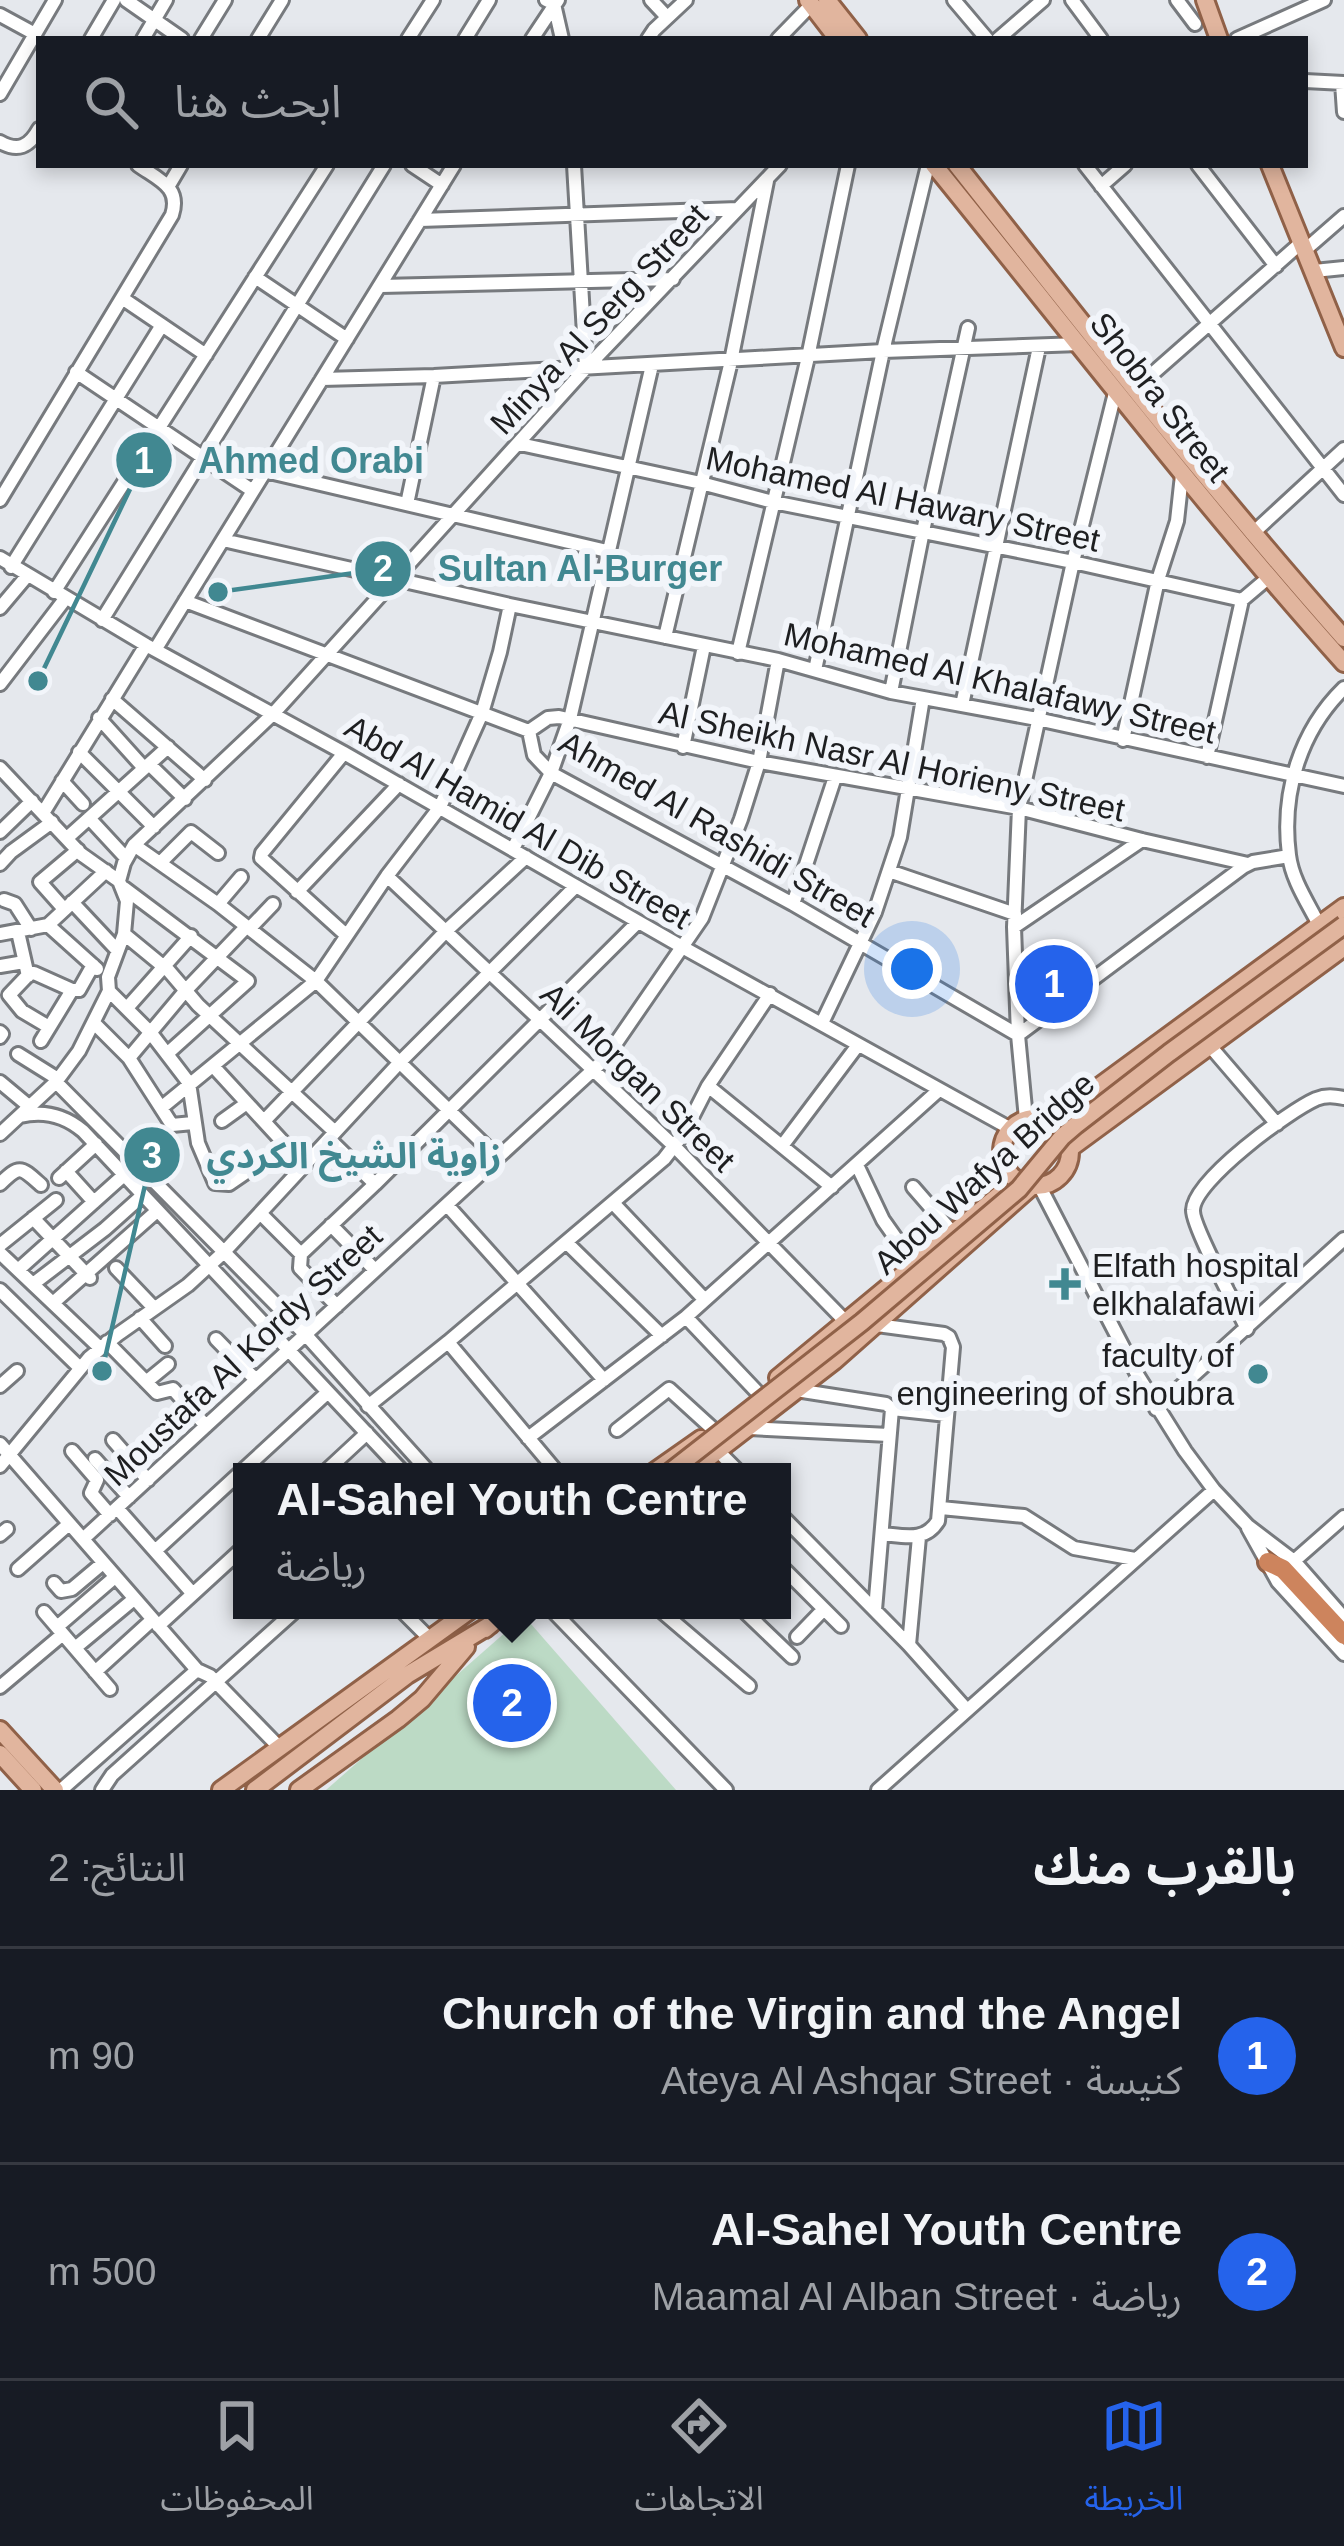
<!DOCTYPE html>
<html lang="ar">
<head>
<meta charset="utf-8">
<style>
  :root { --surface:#171b24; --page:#20242c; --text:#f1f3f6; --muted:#9ea1a6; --line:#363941; --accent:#2563eb }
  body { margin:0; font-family:Helvetica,"Noto Sans Arabic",sans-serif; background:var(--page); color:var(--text); direction:rtl }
  .you { position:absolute; left:912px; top:969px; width:42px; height:42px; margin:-30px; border:9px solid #fff; border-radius:50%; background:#1a73e8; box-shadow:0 0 0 18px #1a73e833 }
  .badge { display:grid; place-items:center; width:78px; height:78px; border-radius:50%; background:var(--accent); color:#fff; font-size:39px; font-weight:700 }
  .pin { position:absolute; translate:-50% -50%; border:6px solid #fff; box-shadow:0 3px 12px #0006 }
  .popup { position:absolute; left:233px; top:1463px; width:558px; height:156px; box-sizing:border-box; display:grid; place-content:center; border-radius:0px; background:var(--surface); filter:drop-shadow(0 3px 9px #0005); font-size:39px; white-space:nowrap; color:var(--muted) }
  .popup b { font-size:45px; color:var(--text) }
  .popup::after { content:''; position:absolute; left:50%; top:100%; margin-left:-24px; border:24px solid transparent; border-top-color:var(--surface) }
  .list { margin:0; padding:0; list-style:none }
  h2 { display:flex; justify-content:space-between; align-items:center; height:156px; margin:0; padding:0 48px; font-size:51px }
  h2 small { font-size:39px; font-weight:400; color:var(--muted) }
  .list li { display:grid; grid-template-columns:78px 1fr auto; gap:36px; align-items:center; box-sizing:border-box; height:216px; padding:0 48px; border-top:3px solid var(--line) }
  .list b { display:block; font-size:45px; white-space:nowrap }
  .list p { margin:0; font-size:39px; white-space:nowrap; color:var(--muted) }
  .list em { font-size:39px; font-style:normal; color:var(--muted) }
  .icon { flex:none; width:66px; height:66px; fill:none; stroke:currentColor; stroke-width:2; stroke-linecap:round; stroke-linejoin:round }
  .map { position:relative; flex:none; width:1344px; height:1790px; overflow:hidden; direction:ltr }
  .search { position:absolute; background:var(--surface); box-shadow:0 6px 18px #0003; left:36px; right:36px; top:36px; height:132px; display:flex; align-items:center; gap:30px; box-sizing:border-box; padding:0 42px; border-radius:0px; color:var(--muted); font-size:45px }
  .sheet { height:588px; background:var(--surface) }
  nav { display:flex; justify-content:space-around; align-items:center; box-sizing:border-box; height:168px; border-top:3px solid var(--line); background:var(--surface); font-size:33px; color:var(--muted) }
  nav a { display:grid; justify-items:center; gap:6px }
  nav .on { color:var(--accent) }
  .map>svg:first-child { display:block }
  .green { fill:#bcdac5 }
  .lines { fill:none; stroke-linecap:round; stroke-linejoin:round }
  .minor-casing { stroke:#777a7e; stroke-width:18 }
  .major-casing { stroke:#906148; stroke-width:22 }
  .highway-casing { stroke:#906148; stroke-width:24 }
  .minor { stroke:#fff; stroke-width:12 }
  .major { stroke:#e1b59e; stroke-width:16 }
  .highway { stroke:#cd845d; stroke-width:18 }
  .major-bridge-casing { stroke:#906148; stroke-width:22; stroke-linecap:butt }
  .major-bridge { stroke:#e1b59e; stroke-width:16 }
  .poi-dot { fill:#418891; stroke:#f2f5fa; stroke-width:4.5 }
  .labels { text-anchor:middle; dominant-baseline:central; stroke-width:12; stroke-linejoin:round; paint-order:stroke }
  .street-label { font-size:33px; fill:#1e1f21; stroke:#f2f5fa }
  .poi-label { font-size:33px; fill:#1e1f21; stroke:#f2f5fa; text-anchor:start }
  .leader { fill:none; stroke:#418891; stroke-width:4.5 }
  .callout-dot { fill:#418891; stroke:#f2f5fa; stroke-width:4.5 }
  .mark-label { font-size:36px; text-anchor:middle; font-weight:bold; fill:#fff }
  .callout-label { font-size:36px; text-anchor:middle; font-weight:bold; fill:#418891; stroke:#f2f5fa; stroke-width:12; stroke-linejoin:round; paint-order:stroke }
</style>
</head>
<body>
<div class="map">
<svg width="1344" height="1790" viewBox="0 0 1344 1790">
  <rect width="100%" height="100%" fill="#e5e8ed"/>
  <path class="green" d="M524 1616 676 1790H326Z"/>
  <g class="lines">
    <g class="minor-casing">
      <path id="minor" d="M126 0 182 39
        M546 0 554 4 562 39
        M651 0 667 17
        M954 0 987 39
        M1072 0 1101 39
        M1177 0 1195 24
        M0 15 35 34
        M91 39 114 0
        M143 39 166 0
        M201 39 225 0
        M258 39 282 0
        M408 39 433 0
        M465 39 489 0
        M532 39 558 0
        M648 39 654 30 686 0
        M778 39 812 4
        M998 39 1043 0
        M1237 39 1324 0
        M1305 81 1344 83
        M1342 83 1344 112
        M0 94 55 0
        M0 142C18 152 29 147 39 129
        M412 165 442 185
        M574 165 586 367
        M1085 165 1344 495
        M1198 165 1276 266
        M1101 186 1125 165
        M168 187 181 165
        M420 220 738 209
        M1305 250 1344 216
        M1314 271 1344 268
        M255 277 347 339
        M381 286 673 279
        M122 298 206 355
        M76 372 253 491
        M322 379 434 376 883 351 1080 344
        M1134 390 1302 242
        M520 444 701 483 773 502 1073 562 1242 600 1268 578
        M265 471 607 551
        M0 500 172 215C181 187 159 180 138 165
        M407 504 434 376
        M1252 534 1344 449
        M223 540 510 605 778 660 891 692 1037 719 1344 786
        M0 558 146 645 344 753 684 948 1011 1129
        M11 567 162 325
        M54 592 327 165
        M185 601 529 731
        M0 608 27 576
        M102 620 384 165
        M665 637 731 361 767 181
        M155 650 454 165
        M738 653 808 357 848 165
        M815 670 883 351 928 165
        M0 684 65 599
        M891 692 923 531 968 328
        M112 699 205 780
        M962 705 1039 347
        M99 718 144 768
        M529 731 534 755 551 773 793 904 1018 1035 1243 867 1253 862 1289 856
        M529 731 548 718 559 717 759 762 1019 808 1142 840 1248 864
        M1123 740 1158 580 1177 521 1182 475
        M683 747 704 646
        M79 752 154 827
        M344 753 262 853 261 858 346 935
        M1207 757 1242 600
        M149 764 185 799
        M0 768 81 854 119 881 127 901 124 934 108 977 109 991 79 1051 56 1082 0 1134
        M62 781 83 804
        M43 813 146 645
        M89 818 126 858
        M0 832 32 801
        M67 838 168 747
        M134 845 218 904 316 981 497 1157
        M513 849 551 773 570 719 652 365
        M160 863 191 832 218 853
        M0 864 11 852 52 822
        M889 871 1015 914
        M387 876 675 1147 846 1322
        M119 881 124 863 134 845 273 714 586 368 780 165
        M124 888 248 981 168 1053
        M297 892 399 784
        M4 900 15 904 31 929
        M72 902 117 950
        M218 904 241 877
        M793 904 835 777
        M64 909 40 882 78 850
        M48 925 97 969
        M1319 925C1308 903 1292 880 1289 855 1281 793 1300 731 1344 688
        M1014 927 1142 840
        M250 928 273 904
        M18 932 28 976
        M0 934 48 925 106 871
        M124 934 169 971 198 1005 335 1132
        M0 966 24 962
        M109 991 150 1032 189 1083 198 1143 215 1183 229 1184 286 1145
        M127 1008 191 936
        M94 1023 129 1058 172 1125 193 1123
        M822 1023 875 912 900 837 923 698
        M49 1027 22 1011 9 995 29 974 34 973 72 990
        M0 1032 2 1034 0 1037
        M41 1041 72 990H79L93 965
        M1210 1046 1277 1124
        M18 1054 58 1079
        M129 1058 186 990 247 926
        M213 1066 304 1165
        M0 1082 30 1107
        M56 1082 305 1334 429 1472
        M708 1086 832 1187
        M161 1108 316 981 387 876 440 807 482 713 500 652 510 605
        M20 1116C44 1110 64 1115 83 1131L403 1472
        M1026 1119 1018 1035 1014 927 1019 808 1073 562 1115 393
        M222 1121 247 1103
        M264 1121 447 930 526 857
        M329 1139 375 1184
        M782 1146 858 1045
        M857 1165 883 1220 914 1264
        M66 1171 94 1202
        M59 1178 96 1144
        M0 1184C20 1164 21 1167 41 1185
        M1039 1185 1138 1376 1185 1451 1214 1490 1248 1526 1294 1561 1344 1618
        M913 1187 953 1233
        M614 1204 705 1300
        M447 1205 604 1380
        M260 1213 301 1254
        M33 1218 90 1278
        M331 1225 375 1270
        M567 1243 662 1336
        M0 1245 56 1200
        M0 1253 100 1348
        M116 1268 154 1308
        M18 1270 124 1175
        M33 1284 105 1229 143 1195
        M0 1290 80 1368
        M53 1303 157 1211
        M337 1306 300 1268 301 1254 375 1184 638 922
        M686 1317 759 1394
        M140 1318 165 1346
        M877 1325 944 1334 949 1337 953 1347 938 1521C925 1542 905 1536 883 1534
        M1247 1329C1237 1308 1192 1226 1193 1210 1194 1180 1289 1111 1316 1099 1326 1095 1334 1096 1344 1098
        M216 1339 256 1380
        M107 1342 157 1393 173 1389 206 1426
        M448 1342 557 1472
        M146 1382 168 1364
        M0 1386 17 1371
        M796 1390 886 1404 892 1409 947 1415
        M368 1406 448 1342 664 1159 684 1133 708 1086 770 994
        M1156 1409 1344 1239
        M749 1428 889 1435
        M617 1430 669 1389 714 1430
        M528 1438 686 1317 939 1090
        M113 1440 148 1480
        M0 1444 197 1670 210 1676 279 1747
        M72 1451 97 1480 91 1493 110 1515
        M718 1451 739 1472
        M95 1459 129 1497
        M0 1466 89 1358 117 1335 188 1285 224 1252 400 1062 576 886
        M325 1472 367 1433
        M117 1508 193 1594
        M941 1508 1024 1516 1074 1548 1135 1559
        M782 1516 909 1645 967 1710
        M1248 1528 1278 1582 1344 1654
        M0 1535 7 1529
        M83 1539 605 1059 702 918 741 819 759 762 778 660
        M155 1551 328 1392
        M1290 1561H1294L1344 1517
        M782 1567 841 1626
        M18 1569 69 1524
        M54 1583 61 1591 72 1589 103 1563
        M401 1610 430 1639
        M552 1610 726 1790
        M660 1610 749 1686
        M743 1610 792 1657
        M875 1610 892 1409
        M44 1612 110 1689
        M158 1626 242 1549
        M57 1627 115 1577
        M797 1637 824 1609
        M909 1645 919 1537
        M75 1648 134 1599
        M95 1672 152 1620
        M0 1687 63 1634
        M61 1790 197 1670
        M102 1790 112 1775 296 1610
        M878 1790 1214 1490"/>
    </g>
    <g class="major-casing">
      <path id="major" d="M808 0 838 39
        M827 0 858 39
        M1205 0 1219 39
        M934 165C1070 332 1200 502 1344 663
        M957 165C1083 325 1209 485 1344 638
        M1270 165 1344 348
        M1002 1152a34 34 0 1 1 68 0a34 34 0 1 1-68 0Z
        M1051 1122 1344 907
        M1069 1149 1344 947
        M778 1378 1003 1192
        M654 1472 701 1439
        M690 1472 834 1361 1033 1185
        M485 1629 508 1610
        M0 1730 55 1790
        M0 1754 33 1790
        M221 1790 470 1610
        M255 1790 407 1675 490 1625
        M299 1790 398 1719 422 1699 466 1647"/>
    </g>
    <g class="highway-casing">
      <path id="highway" d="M1268 1562 1283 1569 1344 1635"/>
    </g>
    <use href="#minor" class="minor"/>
    <use href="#major" class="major"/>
    <use href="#highway" class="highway"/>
    <g class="major-bridge-casing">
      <path id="major-bridge" d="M670 1472 862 1322 1019 1189 1062 1137 1076 1125 1169 1053 1344 925"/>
    </g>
    <use href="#major-bridge" class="major-bridge"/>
  </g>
  <g class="poi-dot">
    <path d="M1059 1266h12v12h12v12h-12v12h-12v-12h-12v-12h12z"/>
    <circle cx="1258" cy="1374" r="12"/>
  </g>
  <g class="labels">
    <g class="street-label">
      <text transform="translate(599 319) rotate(-47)">Minya Al Serg Street</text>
      <text transform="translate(1160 397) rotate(52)">Shobra Street</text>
      <text transform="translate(903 499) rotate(12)">Mohamed Al Hawary Street</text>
      <text transform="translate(1000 683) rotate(13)">Mohamed Al Khalafawy Street</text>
      <text transform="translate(892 761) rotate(12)">Al Sheikh Nasr Al Horieny Street</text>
      <text transform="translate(518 822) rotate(30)">Abd Al Hamid Al Dib Street</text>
      <text transform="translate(717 829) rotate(30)">Ahmed Al Rashidi Street</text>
      <text transform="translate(638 1077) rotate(44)">Ali Morgan Street</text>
      <text transform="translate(984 1173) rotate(-42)">Abou Wafya Bridge</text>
      <text transform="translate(243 1355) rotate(-43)">Moustafa Al Kordy Street</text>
    </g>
    <g class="poi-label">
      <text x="1092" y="1265">Elfath hospital<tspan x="1092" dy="38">elkhalafawi</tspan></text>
      <text x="1234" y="1355" text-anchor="end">faculty of<tspan x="1234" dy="38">engineering of shoubra</tspan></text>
    </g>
  </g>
  <path class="leader" d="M38 681L144 460M218 592L383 569M102 1371L152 1155"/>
  <g class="callout-dot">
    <circle cx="38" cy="681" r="12"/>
    <circle cx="218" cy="592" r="12"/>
    <circle cx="102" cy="1371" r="12"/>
    <circle cx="144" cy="460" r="30"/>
    <circle cx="383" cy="569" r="30"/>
    <circle cx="152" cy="1155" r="30"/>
  </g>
  <g class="mark-label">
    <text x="144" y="473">1</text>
    <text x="383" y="581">2</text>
    <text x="152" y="1168">3</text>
  </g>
  <g class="callout-label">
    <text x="311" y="473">Ahmed Orabi</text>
    <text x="580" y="581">Sultan Al-Burger</text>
    <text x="354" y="1168">زاوية الشيخ الكردي</text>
  </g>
</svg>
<div class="you"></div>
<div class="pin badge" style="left:1054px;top:984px">1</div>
<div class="pin badge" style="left:512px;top:1703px">2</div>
<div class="popup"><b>Al-Sahel Youth Centre</b>رياضة</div>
<div class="search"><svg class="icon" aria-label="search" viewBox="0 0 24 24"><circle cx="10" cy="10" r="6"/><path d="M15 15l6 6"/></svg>ابحث هنا</div>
</div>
<section class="sheet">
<h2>بالقرب منك<small>النتائج: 2</small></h2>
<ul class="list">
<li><span class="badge">1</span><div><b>Church of the Virgin and the Angel</b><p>كنيسة · Ateya Al Ashqar Street</p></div><em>90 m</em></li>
<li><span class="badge">2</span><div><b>Al-Sahel Youth Centre</b><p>رياضة · Maamal Al Alban Street</p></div><em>500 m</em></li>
</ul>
</section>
<nav>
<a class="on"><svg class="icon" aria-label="map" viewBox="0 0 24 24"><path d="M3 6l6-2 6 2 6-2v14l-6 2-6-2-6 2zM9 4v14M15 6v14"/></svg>الخريطة</a>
<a><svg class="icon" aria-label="directions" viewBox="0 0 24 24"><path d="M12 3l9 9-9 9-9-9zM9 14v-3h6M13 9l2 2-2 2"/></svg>الاتجاهات</a>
<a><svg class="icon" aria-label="saved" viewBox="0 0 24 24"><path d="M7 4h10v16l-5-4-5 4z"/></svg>المحفوظات</a>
</nav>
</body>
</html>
